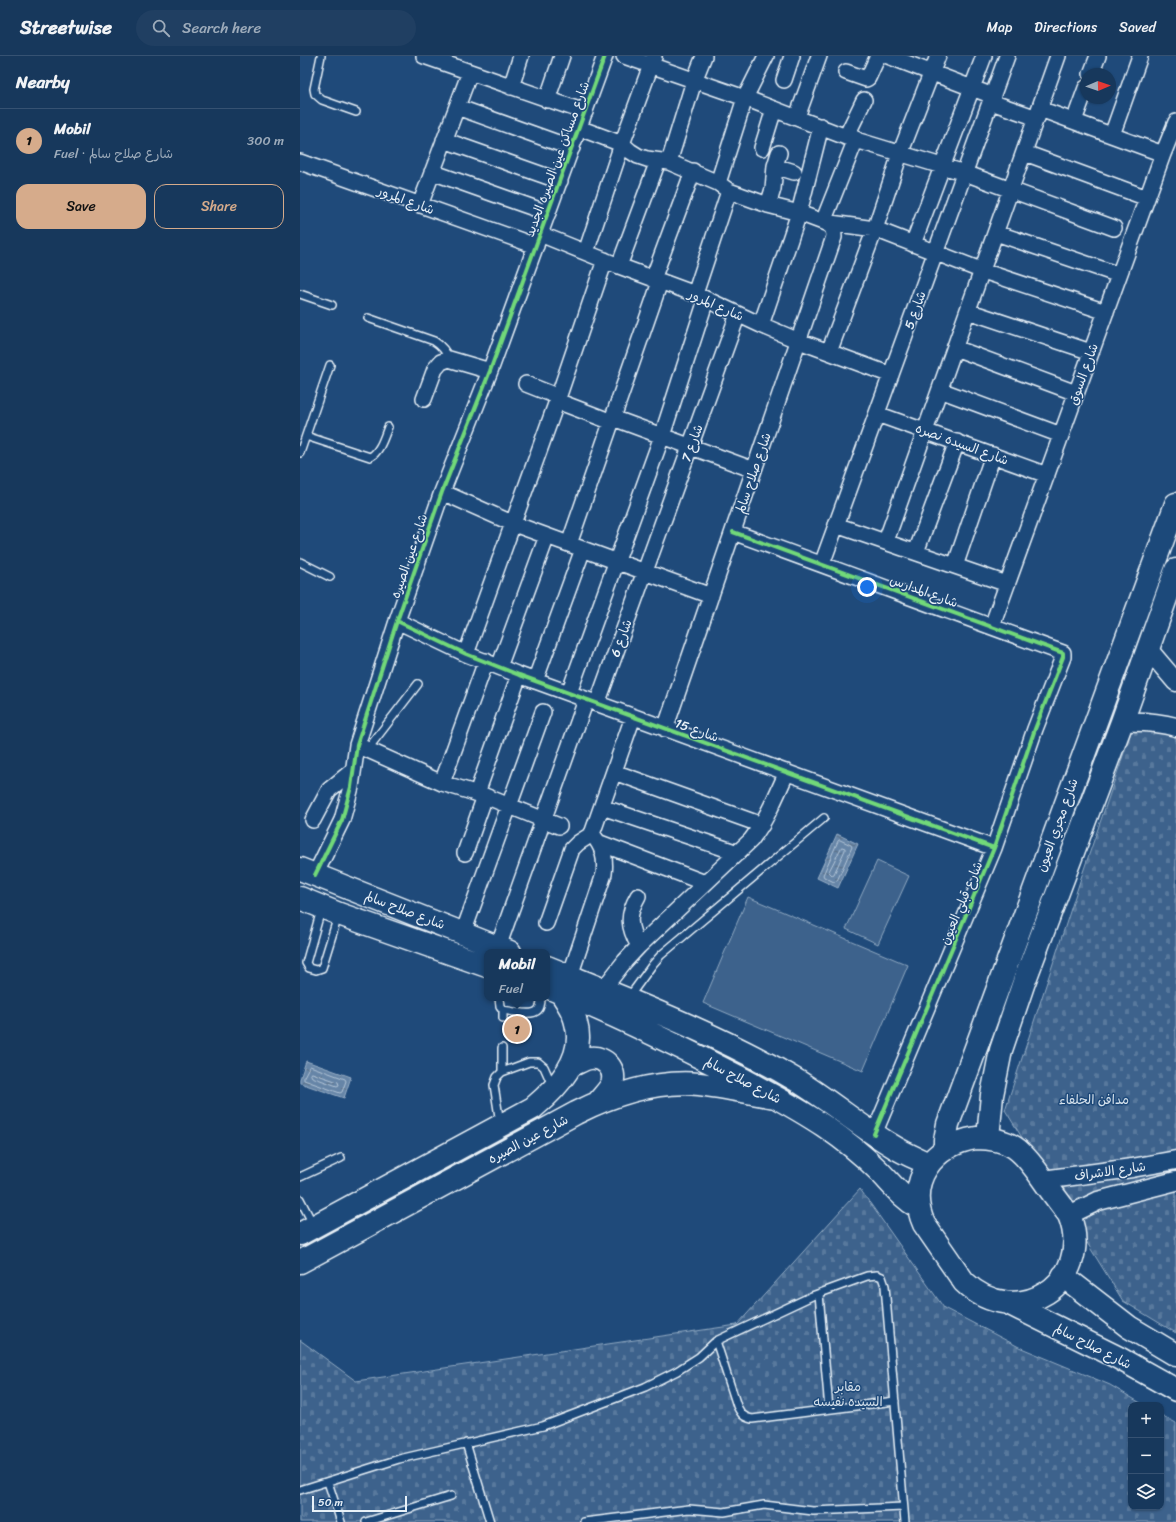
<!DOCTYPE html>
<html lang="en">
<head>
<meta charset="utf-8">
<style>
  :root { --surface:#17385c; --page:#203f62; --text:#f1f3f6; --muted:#9eacbb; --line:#365272; --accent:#d6ab8b }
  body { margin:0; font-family:Sriracha,"Playpen Sans Arabic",sans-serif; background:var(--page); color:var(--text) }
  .controls { position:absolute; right:12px; bottom:12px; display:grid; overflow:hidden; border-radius:8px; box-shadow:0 1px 3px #0004 }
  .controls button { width:36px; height:36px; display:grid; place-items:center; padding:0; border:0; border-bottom:1px solid var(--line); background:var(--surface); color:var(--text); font:20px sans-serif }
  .compass { position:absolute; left:780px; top:12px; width:36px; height:36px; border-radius:50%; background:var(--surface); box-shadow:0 1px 3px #0004; rotate:88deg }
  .scale { position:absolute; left:12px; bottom:10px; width:95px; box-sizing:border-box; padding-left:4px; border:2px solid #e8f1f8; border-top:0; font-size:11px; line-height:14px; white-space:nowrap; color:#e8f1f8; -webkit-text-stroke:3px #1f4a7a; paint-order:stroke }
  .you { position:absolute; left:567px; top:531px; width:14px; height:14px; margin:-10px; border:3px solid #fff; border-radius:50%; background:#1a73e8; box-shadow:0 0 0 6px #1a73e833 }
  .badge { display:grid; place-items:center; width:26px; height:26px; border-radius:50%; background:var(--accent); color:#111; font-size:13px; font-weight:700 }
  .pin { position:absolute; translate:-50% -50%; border:2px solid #fff; box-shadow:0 1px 4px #0006 }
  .popup { position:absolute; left:184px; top:893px; width:66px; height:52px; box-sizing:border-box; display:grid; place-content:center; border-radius:8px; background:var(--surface); filter:drop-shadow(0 1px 3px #0005); font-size:13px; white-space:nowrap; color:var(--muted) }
  .popup b { font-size:15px; color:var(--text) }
  .popup::after { content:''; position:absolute; left:50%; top:100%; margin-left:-8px; border:8px solid transparent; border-top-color:var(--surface) }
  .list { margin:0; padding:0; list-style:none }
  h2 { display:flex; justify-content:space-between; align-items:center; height:52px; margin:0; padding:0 16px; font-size:17px }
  h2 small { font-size:13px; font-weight:400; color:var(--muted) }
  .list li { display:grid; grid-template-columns:26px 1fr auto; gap:12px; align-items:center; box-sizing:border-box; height:64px; padding:0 16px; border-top:1px solid var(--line) }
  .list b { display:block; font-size:15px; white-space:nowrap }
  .list p { margin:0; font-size:13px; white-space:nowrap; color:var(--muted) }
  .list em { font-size:13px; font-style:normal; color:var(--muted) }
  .actions { display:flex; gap:8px; padding:12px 16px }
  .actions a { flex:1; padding:9px 0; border:1px solid var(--accent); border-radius:12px; text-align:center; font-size:14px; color:var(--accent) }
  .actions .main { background:var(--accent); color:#111 }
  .icon { flex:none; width:22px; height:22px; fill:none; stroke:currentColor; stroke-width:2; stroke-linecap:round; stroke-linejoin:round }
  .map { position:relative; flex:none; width:876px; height:1466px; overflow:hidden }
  header { display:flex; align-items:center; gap:24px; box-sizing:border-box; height:56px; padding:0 20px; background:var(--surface); border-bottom:1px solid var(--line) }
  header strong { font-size:19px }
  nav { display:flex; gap:22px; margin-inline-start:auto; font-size:14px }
  .search { width:280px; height:36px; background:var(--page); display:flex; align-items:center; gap:10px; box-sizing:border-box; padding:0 14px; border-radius:22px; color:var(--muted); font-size:15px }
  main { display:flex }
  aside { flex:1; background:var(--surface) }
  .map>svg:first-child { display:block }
  .cemetery { fill:url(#cemetery-stones); stroke:#92aac2 }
  .garden { fill:#3c628c; stroke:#92aac2 }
  .water { fill:url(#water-ripples); stroke:#9ab0c7 }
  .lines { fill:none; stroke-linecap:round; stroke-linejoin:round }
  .shore { stroke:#b4c6d8; stroke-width:1 }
  .service-casing { stroke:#e8f1f8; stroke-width:10 }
  .minor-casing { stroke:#e8f1f8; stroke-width:18 }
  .tertiary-casing { stroke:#e8f1f8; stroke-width:21 }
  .primary-casing { stroke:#e8f1f8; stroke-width:25 }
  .service { stroke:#1f4a7a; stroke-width:7 }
  .minor { stroke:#1f4a7a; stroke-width:15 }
  .tertiary { stroke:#1f4a7a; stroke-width:18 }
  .primary { stroke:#1f4a7a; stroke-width:22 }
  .cycleway-casing { stroke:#1f4a7a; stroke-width:6 }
  .cycleway { stroke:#71d979; stroke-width:4 }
  .labels { text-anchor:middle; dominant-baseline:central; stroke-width:3; stroke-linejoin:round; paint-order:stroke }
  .street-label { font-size:13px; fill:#e8f1f8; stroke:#1f4a7a }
  .park-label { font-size:13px; fill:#d7e3ed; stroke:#1f4a7a }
</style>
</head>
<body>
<header>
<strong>Streetwise</strong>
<div class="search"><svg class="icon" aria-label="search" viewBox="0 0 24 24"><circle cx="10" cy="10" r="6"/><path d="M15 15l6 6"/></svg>Search here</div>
<nav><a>Map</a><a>Directions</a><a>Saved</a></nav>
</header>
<main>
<aside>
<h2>Nearby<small></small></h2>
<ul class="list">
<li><span class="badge">1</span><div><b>Mobil</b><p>Fuel · شارع صلاح سالم</p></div><em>300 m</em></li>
</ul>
<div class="actions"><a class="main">Save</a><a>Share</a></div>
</aside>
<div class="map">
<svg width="876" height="1466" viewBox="0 0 876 1466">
  <defs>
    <pattern id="cemetery-stones" width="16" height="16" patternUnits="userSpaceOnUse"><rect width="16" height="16" fill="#3c628c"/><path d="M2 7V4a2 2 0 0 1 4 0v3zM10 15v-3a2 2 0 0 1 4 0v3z" fill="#58799d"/></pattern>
    <pattern id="water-ripples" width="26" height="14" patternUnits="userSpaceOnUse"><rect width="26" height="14" fill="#6685a7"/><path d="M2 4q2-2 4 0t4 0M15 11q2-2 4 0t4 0" fill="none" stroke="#596d82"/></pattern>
  </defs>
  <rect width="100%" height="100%" fill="#1f4a7a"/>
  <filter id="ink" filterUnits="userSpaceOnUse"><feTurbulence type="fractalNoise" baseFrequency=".025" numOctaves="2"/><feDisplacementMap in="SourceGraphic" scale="8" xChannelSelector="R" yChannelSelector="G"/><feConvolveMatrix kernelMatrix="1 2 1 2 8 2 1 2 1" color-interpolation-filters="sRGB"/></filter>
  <g filter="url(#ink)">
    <path class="cemetery" d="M836 662 856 669 876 682V1277L823 1245 705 1054 782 819Z
      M560 1133 644 1252 719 1291 810 1329 844 1349H831V1451H861V1359L876 1367V1466H0V1284L56 1325 437 1269Z"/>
    <path class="garden" d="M577 805 609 820 578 888 546 873Z
      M448 841 608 909 563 1015 403 947Z"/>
    <path class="water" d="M537 778 558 788 538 832 517 822Z
      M6 1005 51 1021 44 1042 0 1027V1023Z"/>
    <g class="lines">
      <path class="shore" d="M540 784 551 789 552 791 537 825 534 826 524 821 523 819 538 785Z
        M542 791 545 792V794L534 818 532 819 529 816Z
        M10 1010 45 1023 46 1025 42 1036 40 1037 4 1024V1021Z
        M12 1017 38 1026 39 1029 37 1030 12 1021 11 1019Z"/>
      <g class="service-casing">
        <path id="service" d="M21 0 14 33 15 38 22 44 56 56
          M0 238 32 249
          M68 262 134 285C142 290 146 295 149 303
          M6 380 70 401C80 396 84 381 88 371
          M0 397 30 309
          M0 506 30 521
          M67 694 118 628
          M21 854 6 907 9 912 16 914 22 912 38 860
          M329 941 353 908 361 899 524 762
          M199 942 200 950 203 954C211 955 232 961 238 954 241 951 241 946 241 942
          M203 962V954
          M202 1016V992
          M200 1067 194 1029 197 1021 202 1016 229 1006H238L244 1011 252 1029
          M0 1121 41 1102
          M0 1143 13 1168
          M519 1238 529 1353
          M416 1285 437 1350C441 1358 443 1361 452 1363L595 1345
          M166 1387 190 1466
          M28 1426 41 1466
          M0 1434 99 1403 243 1370 345 1331 377 1315 399 1301 416 1285 512 1240 567 1220 577 1219 582 1221 585 1230 605 1466
          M66 1466 151 1440
          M284 1466 389 1453 424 1456 464 1449 513 1455 603 1451"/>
      </g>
      <g class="minor-casing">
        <path id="minor" d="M124 0 285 56
          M324 0 445 42 546 81 665 117 814 172
          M588 0 693 40
          M546 16 566 23 568 22 578 0
          M791 18 798 0
          M484 24 492 0
          M211 31 221 0
          M247 44 262 0
          M691 46 737 62
          M157 51 272 92
          M740 53 863 98
          M497 61 519 0
          M774 65 786 32
          M279 72 322 88 330 95 338 100 347 103 369 106 418 127 429 135 468 149 499 157 523 166 575 173 683 215 806 256
          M812 79 840 0
          M546 81 564 44
          M144 84 260 125
          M462 92 474 53
          M725 97 847 142
          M0 106 236 190
          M369 106 394 25 404 0
          M475 110 494 116
          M132 116 248 157
          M418 127 445 42 466 0
          M120 149 170 16
          M468 149 473 133 475 110 479 97
          M523 166 556 83
          M696 177 819 219
          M240 178 319 210 395 238 461 269 499 285 591 319
          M613 188 684 0
          M286 196 322 88 354 1
          M319 210 358 105
          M353 223 393 115
          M395 238 429 135
          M668 255 791 296
          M461 269 499 157 521 70
          M655 292 776 337
          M529 296 575 173 600 98 638 0
          M226 328 259 341
          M640 334 761 379
          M124 343 135 313 141 306 149 303 190 315
          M257 345 312 366
          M577 358 747 419
          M313 362 454 414
          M142 436 214 468 411 540
          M536 469 707 528
          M433 476 763 597V601L735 673 694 792 574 1078
          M586 485 758 0
          M269 488 360 226
          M616 496 657 386
          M522 508 707 0
          M655 510 693 399
          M97 565 166 598 219 619 694 792
          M692 570 863 98 876 66
          M166 598 257 345 305 204
          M199 611 247 480
          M235 625 283 493
          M269 637 362 380 406 244
          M297 648 438 258
          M365 673 534 181C534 172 531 169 523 166
          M57 689 142 727 185 740 259 770
          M314 716 462 769
          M142 727 186 605
          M177 737 219 619
          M302 751 438 797
          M13 764 29 734 52 715
          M300 787 405 827
          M165 797 185 740
          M15 819 42 764 51 731 57 689 97 565 142 436 190 315 305 0
          M338 840C327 859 328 871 339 890
          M246 867 272 793 278 787 292 778 333 661
          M163 877 243 656
          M198 891 286 644
          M270 920 304 818C306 802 303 791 292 778
          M303 933 325 905 339 890 451 784C467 763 476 740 487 716"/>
      </g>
      <g class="tertiary-casing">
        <path id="tertiary" d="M848 593 876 626
          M822 666C841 665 858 666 876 671
          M743 1124 832 1112 876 1104
          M769 1159 798 1145 876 1125"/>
      </g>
      <g class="primary-casing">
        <path id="primary" d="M0 813 210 896
          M0 842 39 858 187 910
          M247 911C331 945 418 978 496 1024 529 1044 558 1069 591 1089 603 1097 616 1102 629 1108
          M247 931C311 957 375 988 437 1020 466 1036 496 1051 524 1070 543 1083 562 1098 578 1114 591 1127 602 1142 618 1151
          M270 1010C276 1008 283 1003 290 1002 305 1000 317 1014 312 1028 309 1034 303 1040 299 1045
          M676 1082C711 1082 722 1094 741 1121 750 1134 759 1146 769 1159 796 1226 717 1277 664 1226L624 1168C605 1125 633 1089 676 1082Z
          M688 1082 692 1039 701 994 724 926 822 666 876 514
          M645 1092V1084L648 1068 876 448
          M0 1178 233 1052C257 1032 286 1002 276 967 274 956 267 946 261 937
          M0 1206 276 1057C314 1038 356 1024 399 1028 425 1031 450 1037 475 1041
          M763 1220 829 1271 876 1299
          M710 1248 817 1301 876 1334"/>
      </g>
      <use href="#service" class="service"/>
      <use href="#minor" class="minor"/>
      <use href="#tertiary" class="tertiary"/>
      <use href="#primary" class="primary"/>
      <g class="cycleway-casing">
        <path id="cycleway" d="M433 476 763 597V601L735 673 694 792 574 1078
          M97 565 166 598 219 619 694 792
          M15 819 42 764 51 731 57 689 97 565 142 436 190 315 305 0"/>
      </g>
      <use href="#cycleway" class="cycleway"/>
    </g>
  </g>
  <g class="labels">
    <g class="street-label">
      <text transform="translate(257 103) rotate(-70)">شارع مساكن عين الصيره الجديد</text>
      <text transform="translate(106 144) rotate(20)">شارع المرور</text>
      <text transform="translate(416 249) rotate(24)">شارع المرور</text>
      <text transform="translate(615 254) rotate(-70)">شارع 5</text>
      <text transform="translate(783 318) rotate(-70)">شارع السوق</text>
      <text transform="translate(392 387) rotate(-70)">شارع 7</text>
      <text transform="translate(662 388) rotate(20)">شارع السيده نصره</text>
      <text transform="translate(453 417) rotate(-71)">شارع صلاح سالم</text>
      <text transform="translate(109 500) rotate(-71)">شارع عين الصيره</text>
      <text transform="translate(624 535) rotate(20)">شارع المدارس</text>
      <text transform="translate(321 582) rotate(-70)">شارع 6</text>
      <text transform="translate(397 674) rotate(20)">شارع 15</text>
      <text transform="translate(757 769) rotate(-70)">شارع مجري العيون</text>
      <text transform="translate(661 847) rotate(-67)">شارع قبلي العيون</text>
      <text transform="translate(105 854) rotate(21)">شارع صلاح سالم</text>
      <text transform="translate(443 1024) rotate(28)">شارع صلاح سالم</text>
      <text transform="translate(228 1083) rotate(-28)">شارع عين الصيره</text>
      <text transform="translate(810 1115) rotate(-8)">شارع الاشراف</text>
      <text transform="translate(793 1290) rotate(27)">شارع صلاح سالم</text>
    </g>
    <g class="park-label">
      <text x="794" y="1043">مدافن الحلفاء</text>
      <text x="548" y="1330">مقابر<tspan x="548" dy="15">السيده نفيسه</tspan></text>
    </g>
  </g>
</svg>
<div class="controls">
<button>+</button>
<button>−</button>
<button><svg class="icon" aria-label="layers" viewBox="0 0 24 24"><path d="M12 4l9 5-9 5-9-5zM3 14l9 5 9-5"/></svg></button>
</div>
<svg class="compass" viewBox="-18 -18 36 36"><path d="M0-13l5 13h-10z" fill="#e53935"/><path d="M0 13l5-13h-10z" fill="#9eacbb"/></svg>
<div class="scale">50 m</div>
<div class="you"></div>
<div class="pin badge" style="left:217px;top:973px">1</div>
<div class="popup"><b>Mobil</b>Fuel</div>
</div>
</main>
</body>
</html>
